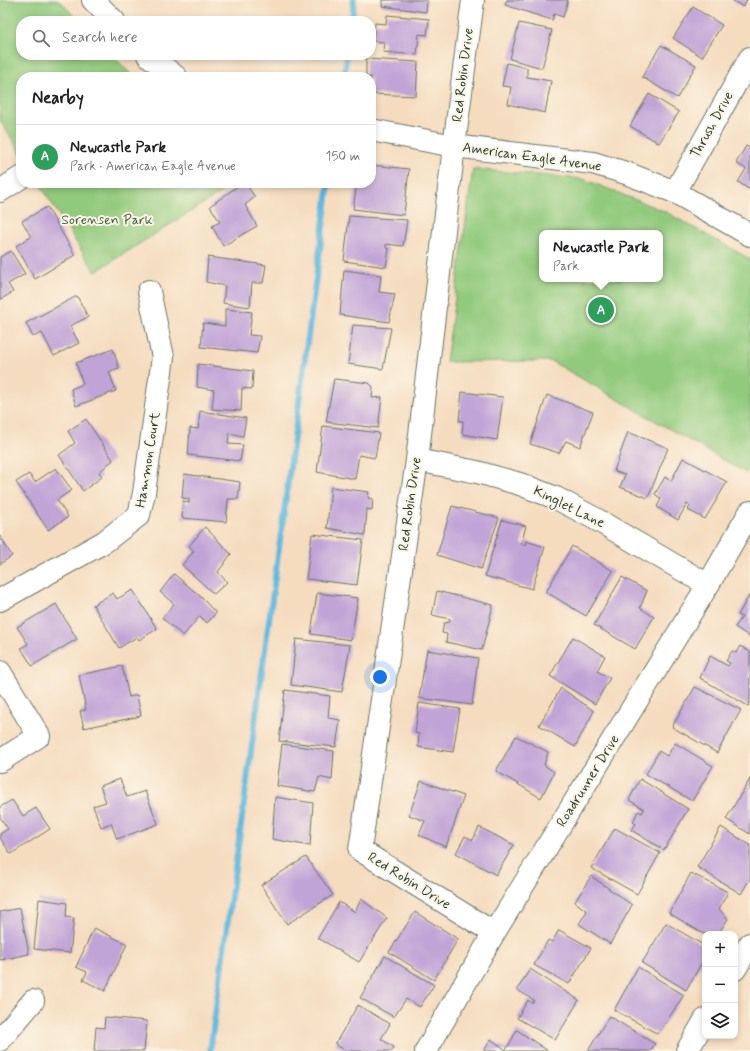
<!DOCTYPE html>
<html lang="en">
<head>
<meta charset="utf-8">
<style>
  :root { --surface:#fff; --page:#f2f2f2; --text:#202124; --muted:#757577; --line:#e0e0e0; --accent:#c8321e }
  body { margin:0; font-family:Mynerve,sans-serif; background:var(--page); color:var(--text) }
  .controls { position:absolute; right:12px; bottom:12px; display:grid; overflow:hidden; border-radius:8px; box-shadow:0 2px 6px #0003 }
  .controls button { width:36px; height:36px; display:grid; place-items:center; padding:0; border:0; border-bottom:1px solid var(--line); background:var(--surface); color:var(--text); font:20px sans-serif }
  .you { position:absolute; left:380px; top:677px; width:14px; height:14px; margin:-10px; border:3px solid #fff; border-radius:50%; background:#1a73e8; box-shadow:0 0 0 6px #1a73e833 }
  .badge { display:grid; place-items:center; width:26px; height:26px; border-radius:50%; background:var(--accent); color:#fff; font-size:13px; font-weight:700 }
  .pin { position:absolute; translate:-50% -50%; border:2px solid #fff; box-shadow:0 1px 4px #0006 }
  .popup { position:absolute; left:539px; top:230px; width:124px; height:52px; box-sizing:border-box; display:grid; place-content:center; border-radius:8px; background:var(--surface); filter:drop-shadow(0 1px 3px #0005); font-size:13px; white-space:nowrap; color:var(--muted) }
  .popup b { font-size:15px; color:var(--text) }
  .popup::after { content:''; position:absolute; left:50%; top:100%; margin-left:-8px; border:8px solid transparent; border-top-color:var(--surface) }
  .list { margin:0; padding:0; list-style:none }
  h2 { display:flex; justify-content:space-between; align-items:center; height:52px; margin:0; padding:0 16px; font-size:17px }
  h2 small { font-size:13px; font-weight:400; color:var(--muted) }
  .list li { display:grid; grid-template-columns:26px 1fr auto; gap:12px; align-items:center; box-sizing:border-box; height:64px; padding:0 16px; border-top:1px solid var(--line) }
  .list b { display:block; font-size:15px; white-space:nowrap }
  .list p { margin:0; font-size:13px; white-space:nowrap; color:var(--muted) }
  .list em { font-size:13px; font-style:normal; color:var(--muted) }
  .icon { flex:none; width:22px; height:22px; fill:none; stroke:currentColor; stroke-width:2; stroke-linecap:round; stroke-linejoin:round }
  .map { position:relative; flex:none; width:750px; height:1051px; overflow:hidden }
  .search { position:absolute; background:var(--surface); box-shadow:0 2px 6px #0003; left:16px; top:16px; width:360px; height:44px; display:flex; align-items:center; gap:10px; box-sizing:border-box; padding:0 14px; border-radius:16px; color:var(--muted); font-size:15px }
  .panel { position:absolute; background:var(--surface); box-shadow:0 2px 6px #0003; left:16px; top:72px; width:360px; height:116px; border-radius:16px }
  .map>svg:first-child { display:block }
  .green { fill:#92ca7d; stroke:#588458; fill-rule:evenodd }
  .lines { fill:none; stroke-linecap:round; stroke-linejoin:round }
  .stream { stroke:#5db6db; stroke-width:6 }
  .building { fill:#c0a3d7 }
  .minor-casing { stroke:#6a7565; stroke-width:24 }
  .tertiary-casing { stroke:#6a7565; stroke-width:24 }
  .minor { stroke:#fff; stroke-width:22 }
  .tertiary { stroke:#fff; stroke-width:22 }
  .labels { text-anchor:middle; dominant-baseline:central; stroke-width:4; stroke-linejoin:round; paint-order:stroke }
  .street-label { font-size:14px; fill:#1f3d34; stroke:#fcf5e5 }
  .park-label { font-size:14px; fill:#3c6046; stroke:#fcf5e5 }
</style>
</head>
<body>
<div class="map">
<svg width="750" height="1051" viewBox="0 0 750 1051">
  <rect width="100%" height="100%" fill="#fcf5e5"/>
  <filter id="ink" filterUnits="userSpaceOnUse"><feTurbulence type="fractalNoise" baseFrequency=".025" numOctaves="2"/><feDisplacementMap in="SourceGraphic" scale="8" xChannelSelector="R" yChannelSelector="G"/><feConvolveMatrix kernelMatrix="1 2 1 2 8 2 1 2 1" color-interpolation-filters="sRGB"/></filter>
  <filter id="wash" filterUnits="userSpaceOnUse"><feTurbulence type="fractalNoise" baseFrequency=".012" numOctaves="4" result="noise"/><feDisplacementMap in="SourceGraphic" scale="16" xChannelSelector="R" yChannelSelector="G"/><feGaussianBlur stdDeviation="0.9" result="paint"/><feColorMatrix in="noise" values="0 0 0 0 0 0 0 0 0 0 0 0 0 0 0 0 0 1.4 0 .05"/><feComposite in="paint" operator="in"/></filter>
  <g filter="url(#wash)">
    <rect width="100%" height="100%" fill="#f5dcbf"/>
    <path class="green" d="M0 0H59L79 21H21V55H112L134 77H21V154L0 120Z
      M473 169 583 179 664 211 750 259V467L746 473 551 361 446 362ZM542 233H660V279H542Z
      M39 183H236L95 272Z"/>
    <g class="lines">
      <path class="stream" d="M352 21 354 0
        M344 77 347 55
        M210 1051 329 183"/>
    </g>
    <g id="blocks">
      <path class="building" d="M382 0H427L426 12 382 6Z
        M507 0H568L563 17 554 14 552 20 505 5Z
        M732 0H747L743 7Z
        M693 7 722 25 702 57 673 38Z
        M387 15 429 19 427 35 419 34 417 55 383 52 384 42 373 41 375 23 386 24Z
        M519 23 552 30 542 68 510 59Z
        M661 45 696 65 677 98 642 77Z
        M366 59 418 62 416 96 371 94V77H366Z
        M507 63 527 68V77L551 81 545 113 508 104 511 87 502 86Z
        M649 94 679 112 659 143 630 126Z
        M746 146 750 148V190L738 182 746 169 736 163Z
        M371 165 409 169 404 215 353 209 357 183H371Z
        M242 183H245L255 197 245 205 257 226 223 246 212 226 220 222 210 206Z
        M47 207 75 255 35 279 16 246 31 237 22 221Z
        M349 216 407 220 403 246 386 244V248L389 249 386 267 344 261Z
        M11 251 25 274 8 284 13 292 0 300V257Z
        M208 257 266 265 263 283H252L250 307 223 303 225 286 206 282Z
        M344 270 381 275 379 292 395 294 389 322 340 315Z
        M77 296 88 317 70 326 79 343 54 356 42 333 33 337 26 323Z
        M225 309 252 312 249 335 260 336 257 353 201 347 203 323 225 326Z
        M353 325 391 328 383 369 348 364Z
        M113 349 119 368 109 372 116 391 76 406 71 389 83 384 76 363Z
        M198 364 253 371 252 389 242 388 241 411 212 409 214 390 197 387Z
        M334 379 369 383 373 387 372 398 382 397 378 428 326 422Z
        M462 392 503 397 497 440 462 434 463 421H459Z
        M547 395 593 412 580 447 566 441 559 453 530 444Z
        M200 411 246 418 243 436 229 433 228 444 243 445 240 461 188 455 190 428 198 429Z
        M86 419 113 460 99 472 102 477 83 491 59 455 75 443 68 431Z
        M323 426 379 433 375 458 359 455 355 479 317 472Z
        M628 432 668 448 648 498 620 487 625 475 614 471Z
        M683 458 727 482 705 519 688 510 690 506 687 504 678 520 657 507 661 499 655 494 665 477 671 481Z
        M56 468 72 490 57 500 68 517 48 530 16 482 29 474 35 482Z
        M184 474 240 482 238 499H228L226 522 182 518 183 501 189 503V499L182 498Z
        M331 487 369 492 368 498 373 499 372 510 367 509 365 535 327 528Z
        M452 506 499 518 481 569 437 555Z
        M502 520 526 526 521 544 525 545 526 541 545 547 532 589 485 576Z
        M205 527 231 554 218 572 227 582 214 594 182 565 194 551 189 546Z
        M312 534 363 540 357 585 306 579Z
        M0 536 12 556 0 564Z
        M572 546 613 571 586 616 546 592Z
        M174 574 200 596 216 613 207 623 200 616 183 636 162 618 174 604 160 592Z
        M622 577 647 591 640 608 654 617 635 649 594 625Z
        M133 590 157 629 139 640 137 637 119 648 93 605 113 593 117 599Z
        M437 591 493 605 482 650 446 642 447 634 442 633 444 623 450 622V619L432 615Z
        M317 593 358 598 351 640 311 634Z
        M750 594V637L735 627 742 617 738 615Z
        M56 604 77 639 32 666 21 648 28 644 17 627Z
        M573 637 605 656 597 671 610 678 595 704 550 676Z
        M296 639 350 645 342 692 291 685Z
        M740 646 750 652V702L748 706 700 678 710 656 728 666 730 663 726 661 732 651 736 653Z
        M427 650 478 658 472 705 419 698Z
        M122 666 129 697 137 695 141 716 84 728 80 711 86 710 79 675Z
        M695 687 741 710 717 753 672 727Z
        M561 688 594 711 575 747 539 725Z
        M285 690 330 696 328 718 340 720 336 747 279 741Z
        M419 703 460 709 453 752 418 747 419 734 415 733Z
        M516 736 548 752 544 765 554 772 541 798 496 771Z
        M675 743 713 766 692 801 646 774 659 751 667 756Z
        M282 744 334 751 332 780 319 777 315 792 277 786Z
        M120 779 127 797 145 791 158 824 117 839 111 823 101 827 93 806 106 802 100 786Z
        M640 779 688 809 664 850 631 830 636 824 633 822 638 811 642 813 644 809 629 800Z
        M750 779V834L726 819Z
        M421 781 464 796 446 847 419 835 425 821 409 815Z
        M275 797 313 803 310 846 272 839Z
        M12 800 23 816 36 808 50 829 11 854 0 838V834L8 829 0 817V807Z
        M479 827 514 845 496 875 456 853 465 836 473 840Z
        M721 827 750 845V879L741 894 697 867Z
        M615 828 660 853 637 894 591 868Z
        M306 857 333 895 287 924 261 885Z
        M691 873 728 892 719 909 728 919 718 934H704L669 913Z
        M591 876 632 905 610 944 579 924 587 911 575 902Z
        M39 899 67 903 66 917 74 918 70 953 34 949Z
        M361 899 387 918 359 962 318 938 339 902 355 912Z
        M20 908 29 954 0 960V912Z
        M415 912 458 939 434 980 389 952Z
        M666 923 705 946V957L686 990 642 963Z
        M94 928 127 944 105 991 83 980 87 972 76 967Z
        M559 930 591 948 569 984 534 965 548 940 552 942Z
        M385 956 434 985 420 1007 406 999 394 1017 360 998Z
        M638 967 684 995 658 1034 614 1010Z
        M530 969 579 1000 555 1040 517 1018 528 1000 532 1003 534 1000 517 990Z
        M358 1005 390 1024 381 1039 394 1047 392 1051H346L335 1044Z
        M609 1016 655 1044 650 1051H588Z
        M105 1017 147 1021 144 1051H94L96 1027 104 1028Z
        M517 1030 548 1051H484L491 1039 506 1050Z"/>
    </g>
  </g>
  <g filter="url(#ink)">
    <use href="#blocks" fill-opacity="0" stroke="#6a7565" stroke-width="1"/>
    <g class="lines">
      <g class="minor-casing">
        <path id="minor" d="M473 0 454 146 417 460 360 850 494 933
          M0 191 20 178
          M675 192 750 58
          M417 460 477 472 520 484 556 498 594 518 708 585
          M0 600 104 542 139 515 144 493 163 357 149 291
          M0 672 39 736 0 761
          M735 969 750 944
          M0 1040 33 1001
          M426 1051 494 933 708 585 750 512
          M687 1051 705 1020"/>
      </g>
      <g class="tertiary-casing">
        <path id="tertiary" d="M93 0 114 21
          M148 55 176 77
          M371 130 454 146 593 163 626 173 675 192 750 235"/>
      </g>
      <use href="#minor" class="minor"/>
      <use href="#tertiary" class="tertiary"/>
    </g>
  </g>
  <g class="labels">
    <g class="street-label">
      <text transform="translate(463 75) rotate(-83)">Red Robin Drive</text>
      <text transform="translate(712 125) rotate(-61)">Thrush Drive</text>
      <text transform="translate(532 157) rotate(8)">American Eagle Avenue</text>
      <text transform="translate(148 460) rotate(-81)">Hammon Court</text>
      <text transform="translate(410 504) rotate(-82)">Red Robin Drive</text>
      <text transform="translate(569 507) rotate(26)">Kinglet Lane</text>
      <text transform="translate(588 781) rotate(-58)">Roadrunner Drive</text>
      <text transform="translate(409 881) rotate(32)">Red Robin Drive</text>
    </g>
    <g class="park-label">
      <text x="107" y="220">Sorensen Park</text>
    </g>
  </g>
</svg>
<div class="controls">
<button>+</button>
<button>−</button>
<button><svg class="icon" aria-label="layers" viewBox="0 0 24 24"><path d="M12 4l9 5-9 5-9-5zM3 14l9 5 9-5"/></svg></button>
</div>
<div class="you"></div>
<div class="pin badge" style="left:601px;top:310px;background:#2e9e5b">A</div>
<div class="popup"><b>Newcastle Park</b>Park</div>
<div class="search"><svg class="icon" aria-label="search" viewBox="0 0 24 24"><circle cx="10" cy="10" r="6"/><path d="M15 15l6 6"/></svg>Search here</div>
<section class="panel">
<h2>Nearby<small></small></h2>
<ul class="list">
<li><span class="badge" style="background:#2e9e5b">A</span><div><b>Newcastle Park</b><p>Park · American Eagle Avenue</p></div><em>150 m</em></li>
</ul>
</section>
</div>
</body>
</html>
